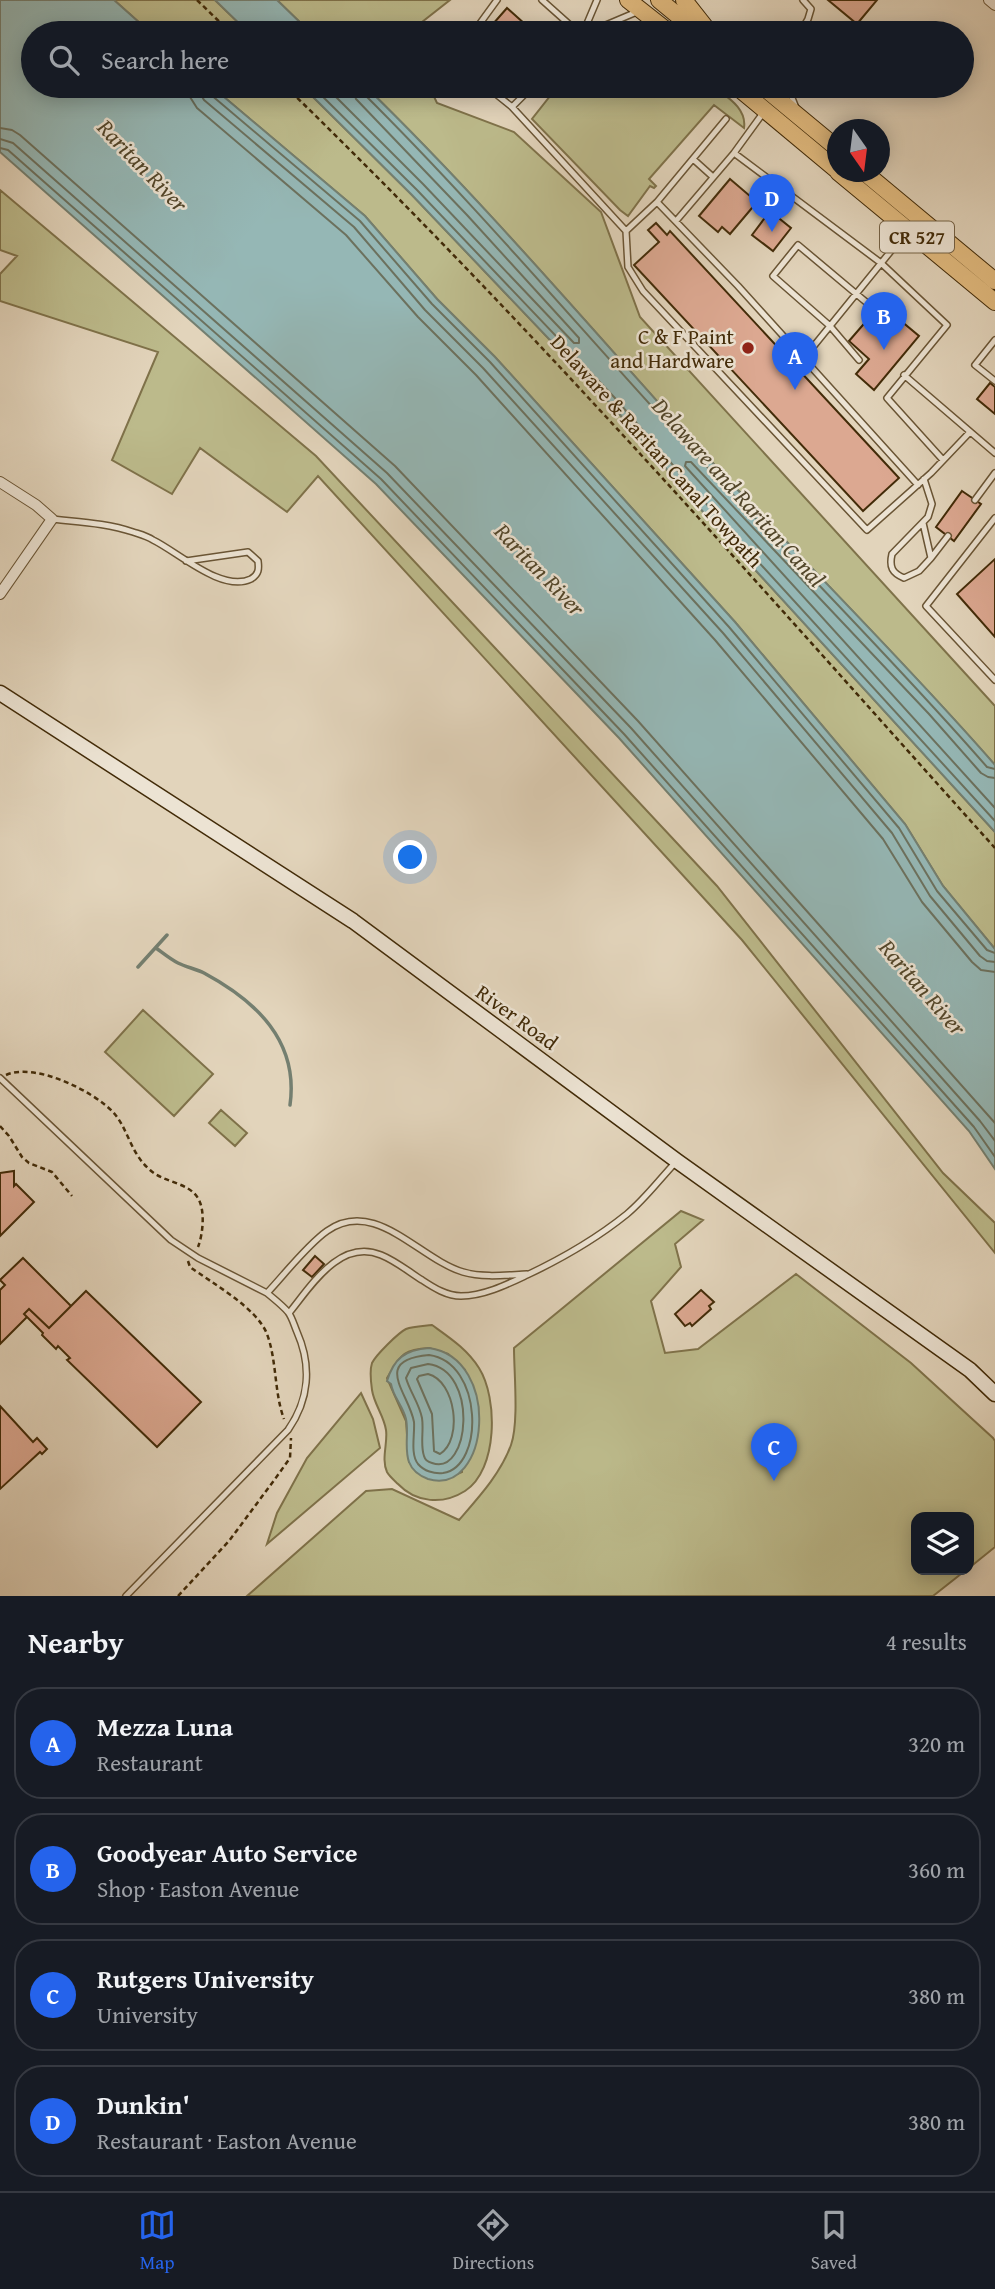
<!DOCTYPE html>
<html lang="en">
<head>
<meta charset="utf-8">
<style>
  :root { --surface:#171b24; --page:#20242c; --text:#f1f3f6; --muted:#9ea1a6; --line:#363941; --accent:#2563eb }
  body { margin:0; font-family:"Gentium Book Plus",serif; background:var(--page); color:var(--text) }
  .controls { position:absolute; right:21px; bottom:21px; display:grid; overflow:hidden; border-radius:14px; box-shadow:0 4px 18px #0003 }
  .controls button { width:63px; height:63px; display:grid; place-items:center; padding:0; border:0; border-bottom:2px solid var(--line); background:var(--surface); color:var(--text); font:35px sans-serif }
  .compass { position:absolute; left:827px; top:119px; width:63px; height:63px; border-radius:50%; background:var(--surface); box-shadow:0 4px 18px #0003; rotate:166deg }
  .you { position:absolute; left:411px; top:858px; width:24px; height:24px; margin:-18px; border:5px solid #fff; border-radius:50%; background:#1a73e8; box-shadow:0 0 0 10px #1a73e833 }
  .badge { display:grid; place-items:center; width:46px; height:46px; border-radius:50%; background:var(--accent); color:#fff; font-size:23px; font-weight:700 }
  .pin { position:absolute; translate:-50% -58px; filter:drop-shadow(0 2px 4px #0008) }
  .pin::after { content:''; position:absolute; top:37px; width:24px; height:21px; background:inherit; clip-path:polygon(0 0,100% 0,50% 100%) }
  .list { margin:0; padding:0; list-style:none }
  h2 { display:flex; justify-content:space-between; align-items:center; height:91px; margin:0; padding:0 28px; font-size:30px }
  h2 small { font-size:23px; font-weight:400; color:var(--muted) }
  .list li { display:grid; grid-template-columns:46px 1fr auto; gap:21px; align-items:center; box-sizing:border-box; height:112px; margin:0 14px 14px; padding:0 14px; border:2px solid var(--line); border-radius:28px }
  .list b { display:block; font-size:26px; white-space:nowrap }
  .list p { margin:0; font-size:23px; white-space:nowrap; color:var(--muted) }
  .list em { font-size:23px; font-style:normal; color:var(--muted) }
  .icon { flex:none; width:38px; height:38px; fill:none; stroke:currentColor; stroke-width:2; stroke-linecap:round; stroke-linejoin:round }
  .map { position:relative; flex:none; width:995px; height:1596px; overflow:hidden }
  .search { position:absolute; background:var(--surface); box-shadow:0 4px 18px #0003; left:21px; right:21px; top:21px; height:77px; display:flex; align-items:center; gap:18px; box-sizing:border-box; padding:0 24px; border-radius:38px; color:var(--muted); font-size:26px }
  .sheet { height:595px; background:var(--surface) }
  nav { display:flex; justify-content:space-around; align-items:center; box-sizing:border-box; height:98px; border-top:2px solid var(--line); background:var(--surface); font-size:19px; color:var(--muted) }
  nav a { display:grid; justify-items:center; gap:4px }
  nav .on { color:var(--accent) }
  .map>svg:first-child { display:block }
  .green { fill:#bcba8b; stroke:#7f724a; stroke-width:2; fill-rule:evenodd }
  .water { fill:#95b7b5; stroke:#747f70; stroke-width:2 }
  .lines { fill:none; stroke-linecap:round; stroke-linejoin:round }
  .shore { stroke:#6c715e; stroke-width:2 }
  .stream { stroke:#747f70; stroke-width:3.5 }
  .building { fill:#dca891; stroke:#422b08; stroke-width:2 }
  .service-casing { stroke:#6a5535; stroke-width:8 }
  .minor-casing { stroke:#6a5535; stroke-width:12 }
  .secondary-casing { stroke:#422b08; stroke-width:17 }
  .primary-casing { stroke:#422b08; stroke-width:18 }
  .path { stroke:#422b08; stroke-width:2.5; stroke-dasharray:5 3.5; stroke-linecap:butt }
  .service { stroke:#ece3d3; stroke-width:5 }
  .minor { stroke:#ece3d3; stroke-width:10 }
  .secondary { stroke:#ece3d3; stroke-width:14 }
  .primary { stroke:#e1ba7e; stroke-width:16 }
  .poi-dot { fill:#8f2418; stroke:#ece3d3; stroke-width:2.5 }
  .labels { text-anchor:middle; dominant-baseline:central; stroke-width:5; stroke-linejoin:round; paint-order:stroke }
  .shield { fill:#ece3d3; stroke:#756245; stroke-width:2 }
  .shield-label { font-size:19px; font-weight:bold; fill:#422b08 }
  .poi-label { font-size:21px; fill:#422b08; stroke:#ece3d3; text-anchor:end }
  .street-label { font-size:21px; fill:#422b08; stroke:#ece3d3 }
  .water-label { font-size:23px; font-style:italic; fill:#53472b; stroke:#ece3d3 }
</style>
</head>
<body>
<div class="map">
<svg width="995" height="1596" viewBox="0 0 995 1596">
  <rect width="100%" height="100%" fill="#e2d4bb"/>
  <filter id="stains"><feTurbulence type="fractalNoise" baseFrequency=".00286" numOctaves="4"/><feColorMatrix values="0 0 0 0 .2 0 0 0 0 .09 0 0 0 0 .02 0 0 0 .5 -.17"/></filter>
  <radialGradient id="worn" r=".72"><stop offset=".6" stop-color="#630" stop-opacity="0"/><stop offset="1" stop-color="#630" stop-opacity=".3"/></radialGradient>
  <path class="green" d="M114 0H215L249 33H151Z
    M277 0H450L408 33H311Z
    M625 25 634 26 646 33H602Z
    M211 86H302L412 195 609 402 717 528 995 832V949L943 886 905 824 735 622 495 357 437 299 365 216Z
    M365 86H429L437 103 514 132 601 212 640 317 995 706V765C900 656 796 555 699 448 589 326 482 200 365 86Z
    M558 86H713C727 97 747 108 744 128L714 105 649 179 656 186 654 188 650 186 628 216 620 210 532 119Z
    M0 190 316 456 717 886 943 1173 995 1223V1253L742 940 318 476 287 512 200 448 172 494 112 460 158 352 0 301V274L17 256 0 250Z
    M143 1010 213 1074 174 1116 105 1052Z
    M221 1110 247 1133 235 1146 209 1123Z
    M681 1211 703 1220 675 1244 681 1267 651 1301 665 1353 698 1349 796 1274 911 1363 993 1438 995 1441V1547L969 1568V1517H916V1570H966L933 1596H247L366 1491 392 1489 459 1520C479 1497 501 1473 511 1445 519 1422 514 1373 514 1348Z
    M432 1325C450 1338 467 1349 479 1368 498 1398 498 1470 465 1491 443 1505 416 1503 398 1484 395 1481 389 1476 387 1472 381 1459 388 1443 386 1430 384 1416 374 1404 372 1390 371 1383 370 1369 372 1363 376 1355 398 1333 406 1329 413 1326 424 1326 432 1325ZM429 1348 448 1354 465 1370 462 1472 442 1480 409 1462 406 1421 387 1378C401 1356 400 1350 429 1348Z
    M361 1393 373 1419 380 1448 267 1544 277 1513 307 1458Z"/>
  <path class="water" d="M0 0H114L151 33H33V86H211L365 216 437 299 495 357 735 622 905 824 943 886 995 949V1169L969 1131 619 738 376 484 0 152Z
    M215 0H277L311 33H249Z
    M302 86H365C482 200 589 326 699 448 796 555 900 656 995 765V832L717 528 609 402 412 195Z
    M429 1348C502 1358 490 1497 428 1479 420 1476 412 1470 409 1462 404 1448 409 1433 406 1419 403 1406 393 1397 391 1384L387 1381C394 1358 405 1350 429 1348Z"/>
  <g class="lines">
    <path class="shore" d="M188 86 190 97 197 108 346 235 418 317 476 375 715 640 883 839 922 902 972 962 981 970 995 972
      M199 86 200 93 204 100 354 227 425 310 483 368 723 633 892 833 930 896 980 956 987 961 995 962
      M207 86 210 94 360 221 432 304 490 362 729 627 899 828 937 891 987 950 995 953
      M312 86 417 190 614 397 723 523 995 821
      M325 86 423 184 574 343H579V338L467 215 356 99 352 86
      M361 86 363 93C480 209 586 336 697 456 793 560 894 660 987 767L995 769
      M0 128 12 130 20 135 395 466 638 721 995 1123
      M0 139 13 143 387 473 631 728 980 1121 995 1141
      M0 148 8 150 381 479 624 734 974 1127 995 1157
      M995 778 988 777 981 773 929 714 691 462H686L685 466 995 808
      M429 1355C483 1362 485 1467 443 1473 434 1474 424 1471 418 1464 410 1454 415 1434 414 1422 409 1393 371 1360 429 1355Z
      M428 1364C479 1370 470 1477 432 1463 428 1462 425 1460 424 1456 420 1445 424 1430 422 1418 419 1403 410 1392 406 1378L411 1368Z
      M428 1374C456 1381 463 1440 440 1454L434 1451 432 1414 417 1379 419 1376Z"/>
    <path class="stream" d="M156 948C163 953 170 959 178 963 186 967 196 969 204 973 256 1001 299 1041 290 1105
      M138 967 167 935"/>
  </g>
  <path class="building" d="M828 0H877L857 24Z
    M507 8 535 33H485Z
    M832 25 842 33H826Z
    M730 179 757 202 730 234 722 227 718 232 699 216Z
    M770 211 791 228 773 251 752 235Z
    M656 223 667 235 670 231 899 478 863 511 634 265 659 242 648 230Z
    M869 318 889 335 901 321 919 336 874 390 856 374 869 359 849 341Z
    M990 383 995 387V414L977 399Z
    M962 491 981 504 954 541 936 527Z
    M995 559V637L957 594Z
    M14 1171V1186L16 1184 34 1202 0 1236V1173Z
    M315 1256 324 1264 312 1277 303 1270Z
    M23 1258 71 1306 49 1328 29 1309 24 1314 27 1317 0 1344V1290L5 1285 0 1280Z
    M701 1290 714 1302 709 1306 711 1309 692 1326 690 1323 685 1326 675 1314Z
    M86 1291 201 1402 157 1447 67 1360 70 1358 58 1346 56 1349 42 1335 43 1333 24 1314 29 1309 49 1328Z
    M0 1406 33 1442 37 1438 47 1449 42 1454 40 1452 0 1489Z"/>
  <g class="lines">
    <g class="service-casing">
      <path id="service" d="M542 0 579 33
        M473 33 497 0
        M583 33 597 0
        M587 33 639 11
        M800 33 808 19 811 9 803 0
        M486 86 512 107
        M533 86 512 107 626 231
        M792 86V98L796 108
        M726 119 657 202 626 231 628 267 643 291 867 530 931 473 970 432
        M734 153 881 263 947 325 887 398 943 460
        M693 159 713 177
        M657 202 738 286 918 485
        M676 221 734 153 763 113
        M995 340 975 365 995 381
        M804 358 895 246 908 234
        M859 360 830 326 773 276 798 245 891 323
        M904 375 995 453
        M975 500 995 473
        M995 518 926 606 995 680
        M52 519C79 522 107 523 133 532 139 534 147 536 153 540 178 552 222 593 251 579 259 574 259 569 258 561L248 552 186 561
        M923 523 931 558 919 571 904 578C892 573 889 567 892 554L928 517 932 504 924 479
        M931 558 948 536
        M0 1078 171 1240 198 1258 267 1293C274 1299 282 1305 288 1312 292 1317 294 1325 297 1332 312 1366 309 1400 288 1430L126 1596
        M267 1293C284 1275 307 1245 327 1231 375 1197 419 1259 463 1272 484 1278 506 1275 527 1274
        M289 1313C311 1286 340 1238 381 1255 396 1261 409 1272 422 1280 434 1288 447 1296 461 1296 484 1296 508 1284 527 1275 563 1258 596 1239 627 1214 645 1199 659 1180 675 1163"/>
    </g>
    <g class="minor-casing">
      <path id="minor" d="M989 0 995 5
        M0 482 36 505 52 519 0 594"/>
    </g>
    <g class="secondary-casing">
      <path id="secondary" d="M0 693 353 921 677 1161 970 1370 995 1394"/>
    </g>
    <g class="primary-casing">
      <path id="primary" d="M628 0 670 33
        M659 0 699 33
        M684 0 710 33
        M736 86 838 171
        M762 86 838 149
        M838 172 995 302
        M864 172 995 281"/>
    </g>
    <path class="path" d="M197 0 231 33
      M285 86C534 327 763 590 995 848
      M6 1075C35 1062 93 1091 113 1112 128 1128 130 1153 150 1170 164 1183 190 1182 199 1200 205 1212 203 1234 198 1247
      M0 1126 9 1136 22 1157 29 1163 52 1172 72 1196
      M188 1261 190 1267C212 1283 257 1308 267 1334 277 1361 274 1392 284 1419
      M178 1596 229 1541 275 1479 290 1458 291 1438"/>
    <use href="#service" class="service"/>
    <use href="#minor" class="minor"/>
    <use href="#secondary" class="secondary"/>
    <use href="#primary" class="primary"/>
  </g>
  <circle class="poi-dot" cx="748" cy="348" r="7"/>
  <g class="labels">
    <rect class="shield" x="880" y="221.5" width="74" height="31" rx="5"/>
    <g class="shield-label">
      <text x="917" y="237">CR 527</text>
    </g>
    <g class="poi-label">
      <text x="734" y="336">C &amp; F Paint<tspan x="734" dy="24">and Hardware</tspan></text>
    </g>
    <g class="street-label">
      <text transform="translate(657 451) rotate(48)">Delaware &amp; Raritan Canal Towpath</text>
      <text transform="translate(517 1017) rotate(36)">River Road</text>
    </g>
    <g class="water-label">
      <text transform="translate(143 165) rotate(46)">Raritan River</text>
      <text transform="translate(739 492) rotate(48)">Delaware and Raritan Canal</text>
      <text transform="translate(540 569) rotate(46)">Raritan River</text>
      <text transform="translate(923 987) rotate(49)">Raritan River</text>
    </g>
  </g>
  <rect width="100%" height="100%" filter="url(#stains)"/>
  <rect width="100%" height="100%" fill="url(#worn)"/>
</svg>
<div class="controls">
<button><svg class="icon" aria-label="layers" viewBox="0 0 24 24"><path d="M12 4l9 5-9 5-9-5zM3 14l9 5 9-5"/></svg></button>
</div>
<svg class="compass" viewBox="-18 -18 36 36"><path d="M0-13l5 13h-10z" fill="#e53935"/><path d="M0 13l5-13h-10z" fill="#9ea1a6"/></svg>
<div class="you"></div>
<div class="pin badge" style="left:795px;top:390px">A</div>
<div class="pin badge" style="left:884px;top:350px">B</div>
<div class="pin badge" style="left:774px;top:1481px">C</div>
<div class="pin badge" style="left:772px;top:232px">D</div>
<div class="search"><svg class="icon" aria-label="search" viewBox="0 0 24 24"><circle cx="10" cy="10" r="6"/><path d="M15 15l6 6"/></svg>Search here</div>
</div>
<section class="sheet">
<h2>Nearby<small>4 results</small></h2>
<ul class="list">
<li><span class="badge">A</span><div><b>Mezza Luna</b><p>Restaurant</p></div><em>320 m</em></li>
<li><span class="badge">B</span><div><b>Goodyear Auto Service</b><p>Shop · Easton Avenue</p></div><em>360 m</em></li>
<li><span class="badge">C</span><div><b>Rutgers University</b><p>University</p></div><em>380 m</em></li>
<li><span class="badge">D</span><div><b>Dunkin'</b><p>Restaurant · Easton Avenue</p></div><em>380 m</em></li>
</ul>
</section>
<nav>
<a class="on"><svg class="icon" aria-label="map" viewBox="0 0 24 24"><path d="M3 6l6-2 6 2 6-2v14l-6 2-6-2-6 2zM9 4v14M15 6v14"/></svg>Map</a>
<a><svg class="icon" aria-label="directions" viewBox="0 0 24 24"><path d="M12 3l9 9-9 9-9-9zM9 14v-3h6M13 9l2 2-2 2"/></svg>Directions</a>
<a><svg class="icon" aria-label="saved" viewBox="0 0 24 24"><path d="M7 4h10v16l-5-4-5 4z"/></svg>Saved</a>
</nav>
</body>
</html>
